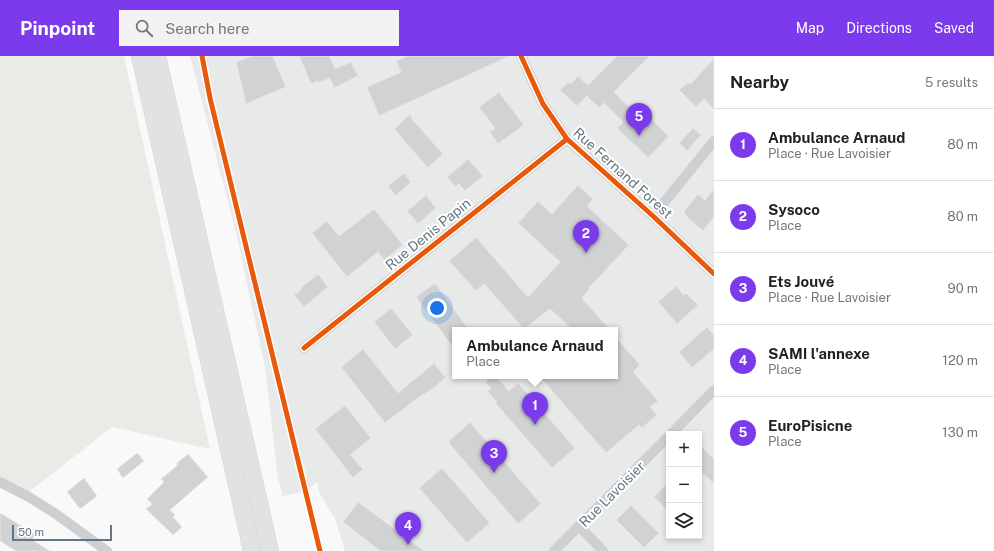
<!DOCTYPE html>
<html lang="en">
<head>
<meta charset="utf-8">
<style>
  :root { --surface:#fff; --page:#f2f2f2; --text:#222; --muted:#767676; --line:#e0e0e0; --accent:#7c3aed }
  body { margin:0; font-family:"Public Sans",sans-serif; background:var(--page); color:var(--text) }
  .controls { position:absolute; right:12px; bottom:12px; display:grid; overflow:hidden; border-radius:0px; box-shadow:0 2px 6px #0003 }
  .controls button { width:36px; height:36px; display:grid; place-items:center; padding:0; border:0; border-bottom:1px solid var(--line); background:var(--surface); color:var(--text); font:20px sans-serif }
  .scale { position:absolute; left:12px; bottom:10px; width:100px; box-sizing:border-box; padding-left:4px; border:2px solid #657683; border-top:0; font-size:11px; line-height:14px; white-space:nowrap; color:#657683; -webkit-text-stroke:3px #fff; paint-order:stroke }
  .you { position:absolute; left:437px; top:252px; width:14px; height:14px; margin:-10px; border:3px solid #fff; border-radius:50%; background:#1a73e8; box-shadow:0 0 0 6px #1a73e833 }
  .badge { display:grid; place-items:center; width:26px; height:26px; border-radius:50%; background:var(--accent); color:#fff; font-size:13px; font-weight:700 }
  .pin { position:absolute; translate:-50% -33px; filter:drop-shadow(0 1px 2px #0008) }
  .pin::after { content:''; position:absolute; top:21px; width:14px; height:12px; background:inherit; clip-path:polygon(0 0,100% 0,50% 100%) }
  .popup { position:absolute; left:452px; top:271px; width:166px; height:52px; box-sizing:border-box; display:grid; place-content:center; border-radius:0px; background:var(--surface); filter:drop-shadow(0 1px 3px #0005); font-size:13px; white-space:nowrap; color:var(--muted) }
  .popup b { font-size:15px; color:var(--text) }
  .popup::after { content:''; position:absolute; left:50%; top:100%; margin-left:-8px; border:8px solid transparent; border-top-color:var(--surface) }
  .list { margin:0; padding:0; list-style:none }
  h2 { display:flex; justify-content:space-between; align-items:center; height:52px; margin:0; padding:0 16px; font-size:17px }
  h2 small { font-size:13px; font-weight:400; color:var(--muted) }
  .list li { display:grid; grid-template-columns:26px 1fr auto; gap:12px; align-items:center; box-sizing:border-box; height:72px; padding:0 16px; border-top:1px solid var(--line) }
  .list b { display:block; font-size:15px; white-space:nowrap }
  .list p { margin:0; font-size:13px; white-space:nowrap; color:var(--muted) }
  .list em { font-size:13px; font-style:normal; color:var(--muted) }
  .icon { flex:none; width:22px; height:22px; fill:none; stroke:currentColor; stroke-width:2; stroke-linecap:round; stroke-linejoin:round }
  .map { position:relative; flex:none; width:714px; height:495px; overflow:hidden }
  header { display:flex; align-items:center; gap:24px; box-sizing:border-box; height:56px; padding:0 20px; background:var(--accent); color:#fff }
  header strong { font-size:19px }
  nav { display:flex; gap:22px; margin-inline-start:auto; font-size:14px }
  .search { width:280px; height:36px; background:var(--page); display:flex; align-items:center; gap:10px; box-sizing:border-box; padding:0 14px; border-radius:0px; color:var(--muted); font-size:15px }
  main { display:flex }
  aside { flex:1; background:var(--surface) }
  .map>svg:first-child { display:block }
  .built { fill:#e8e9e9; fill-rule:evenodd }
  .green { fill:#e8ebe6 }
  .building { fill:#d0d2d3; stroke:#e8e8e8 }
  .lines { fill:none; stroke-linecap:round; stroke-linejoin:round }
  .trunk-casing { stroke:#d5d6d6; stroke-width:18 }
  .minor { stroke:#cecfd0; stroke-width:10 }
  .trunk { stroke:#e1e2e2; stroke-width:17 }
  .cycleway-casing { stroke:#fff; stroke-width:8 }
  .cycleway { stroke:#e8590c; stroke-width:5 }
  .labels { text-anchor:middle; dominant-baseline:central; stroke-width:4; stroke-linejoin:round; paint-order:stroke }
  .street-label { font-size:14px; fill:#657683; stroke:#fff }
</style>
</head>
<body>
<header>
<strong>Pinpoint</strong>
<div class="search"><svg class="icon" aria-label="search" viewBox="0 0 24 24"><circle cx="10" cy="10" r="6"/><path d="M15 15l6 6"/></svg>Search here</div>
<nav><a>Map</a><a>Directions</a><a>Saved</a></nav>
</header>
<main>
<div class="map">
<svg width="714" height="495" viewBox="0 0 714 495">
  <rect width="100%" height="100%" fill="#f9f9f9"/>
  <path class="built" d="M190 0H714V495H345L335 463 319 436 317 426 307 435 283 440 278 423 265 311 237 181ZM455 274H615V320H455ZM669 378H699V480H669Z"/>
  <path class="green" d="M0 0H124L210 393 112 371 25 439 0 426Z"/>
  <path class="building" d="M252 0H273L286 31 246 48 236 6Z
    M299 0H330L335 13 351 6 358 20 334 32 330 22 319 27 318 25 311 28Z
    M407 0H510L379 60 367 31 401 16 396 5Z
    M617 0H650L614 36 633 55 638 50 669 80 648 102 617 72 623 66 604 47 599 52 587 40 577 50 560 34 569 26 570 28 578 20 588 29Z
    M714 3V54L704 43 696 51 679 34 688 26 690 28Z
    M499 36 524 69 498 88 490 76 495 72 479 51Z
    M410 58 413 64 443 98 428 112 394 73Z
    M693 72 701 79 687 95 679 87Z
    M468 103 483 120 465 135 459 128 455 131 447 121Z
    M404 117 411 126 396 140 388 130Z
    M578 129 593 143 587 150 629 189 589 232 590 233 582 242 610 274H573L550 253 524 273 484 228 476 235 449 205 476 181 528 241 560 206 518 167 538 145 552 158Z
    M714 133V161L703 175 687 161 684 157 685 154 698 138 705 144Z
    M426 139 436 152 418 168 407 155Z
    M374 153 403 189 384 204 378 196 347 221 312 177 327 165 339 180Z
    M318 218 328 231 304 251 294 239 301 234 300 232Z
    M435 227 469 274H455V294L416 241Z
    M676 230 684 239 686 237 698 249 677 268 658 246Z
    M391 252 413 279 395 293 374 266Z
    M707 271 714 279V293L692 312 679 296Z
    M615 280 640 309 633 316 658 345 650 351 657 359 642 372 639 369 606 397 539 320H615Z
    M363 293 398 337 434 307 446 322 424 339 423 338 385 367 341 311Z
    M492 320H496L509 335 518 327 575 392 552 412 495 347 497 346 487 335 491 332 485 326Z
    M345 349 371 382 350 399 363 413 353 422 315 373Z
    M470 366 541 448 518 468 448 386Z
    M699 388 714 403V428L699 414Z
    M137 397 144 405 123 422 117 413Z
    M188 398 208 421 170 454 175 459 173 461 182 471 173 479 146 453 152 448 147 443 164 426 161 423 178 409 176 408Z
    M442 412 490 467 467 487 419 432Z
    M84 422 97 440 80 453 67 436Z
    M669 425V456L654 441Z
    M358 446 407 482 424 495H380L343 466Z
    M631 449 659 477 644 492 616 464Z
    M0 457 35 478 32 484 50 495H16L0 485Z"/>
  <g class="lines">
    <g class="trunk-casing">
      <path id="trunk" d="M140 0 252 495
        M157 0 270 495"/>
    </g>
    <path class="minor" d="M521 0 543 48 567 83 653 160 714 218
      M653 160 714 85
      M304 292 567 83
      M671 378 714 334
      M0 426 29 441 56 458 107 495
      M579 470 603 495
      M554 495 669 380"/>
    <use href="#trunk" class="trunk"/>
    <g class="cycleway-casing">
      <path id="cycleway" d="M202 0 210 42 320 495
        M521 0 543 48 567 83 653 160 714 218
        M304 292 567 83"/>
    </g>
    <use href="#cycleway" class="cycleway"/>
  </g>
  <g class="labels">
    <g class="street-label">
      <text transform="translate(623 117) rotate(42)">Rue Fernand Forest</text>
      <text transform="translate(428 178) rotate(-39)">Rue Denis Papin</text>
      <text transform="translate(612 438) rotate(-45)">Rue Lavoisier</text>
    </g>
  </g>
</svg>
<div class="controls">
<button>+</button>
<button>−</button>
<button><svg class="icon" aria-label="layers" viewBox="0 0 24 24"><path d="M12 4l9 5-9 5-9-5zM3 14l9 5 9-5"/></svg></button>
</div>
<div class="scale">50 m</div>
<div class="you"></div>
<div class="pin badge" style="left:535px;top:369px">1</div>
<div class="popup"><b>Ambulance Arnaud</b>Place</div>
<div class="pin badge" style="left:586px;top:197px">2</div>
<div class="pin badge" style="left:494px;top:417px">3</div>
<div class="pin badge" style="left:408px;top:489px">4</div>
<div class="pin badge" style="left:639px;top:80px">5</div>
</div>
<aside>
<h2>Nearby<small>5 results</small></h2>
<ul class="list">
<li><span class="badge">1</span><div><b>Ambulance Arnaud</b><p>Place · Rue Lavoisier</p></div><em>80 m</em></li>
<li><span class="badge">2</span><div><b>Sysoco</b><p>Place</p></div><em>80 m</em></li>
<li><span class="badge">3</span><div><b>Ets Jouvé</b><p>Place · Rue Lavoisier</p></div><em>90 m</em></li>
<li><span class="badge">4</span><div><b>SAMI l'annexe</b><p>Place</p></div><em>120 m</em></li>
<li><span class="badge">5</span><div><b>EuroPisicne</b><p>Place</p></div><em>130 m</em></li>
</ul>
</aside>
</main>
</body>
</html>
